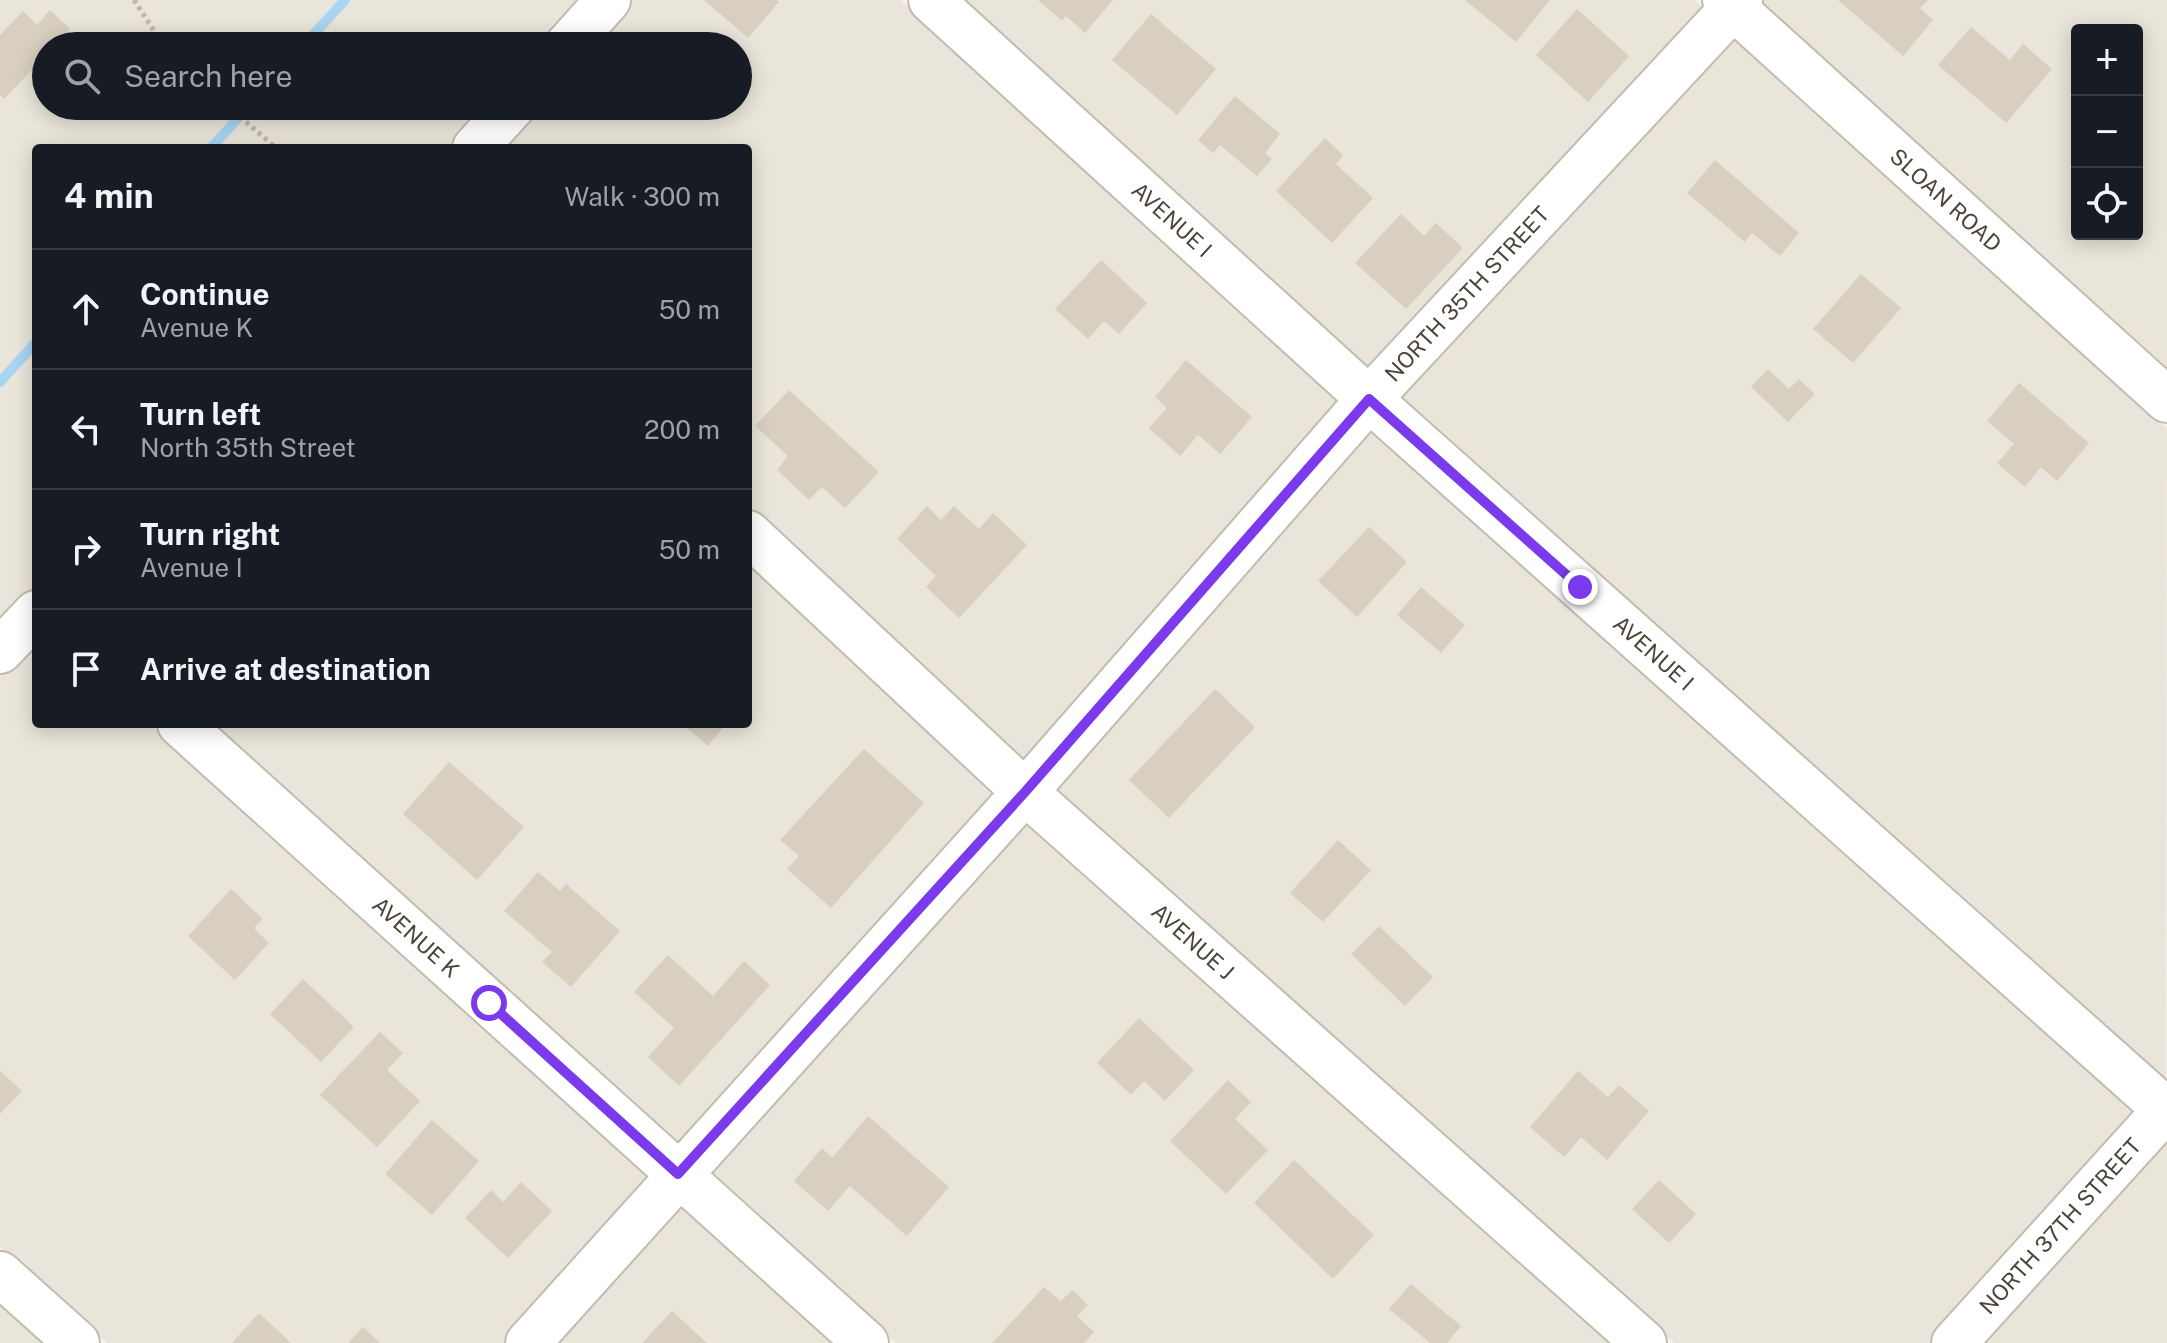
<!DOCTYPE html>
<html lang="en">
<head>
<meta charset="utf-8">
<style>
  :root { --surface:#171b24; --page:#20242c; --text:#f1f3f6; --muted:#9ea1a6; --line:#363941 }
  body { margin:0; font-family:"Public Sans",sans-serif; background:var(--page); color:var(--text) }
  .controls { position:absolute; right:24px; top:24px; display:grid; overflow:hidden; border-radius:8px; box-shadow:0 4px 20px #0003 }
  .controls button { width:72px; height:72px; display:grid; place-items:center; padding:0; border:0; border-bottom:2px solid var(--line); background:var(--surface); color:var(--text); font:40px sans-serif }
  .stop { position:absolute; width:24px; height:24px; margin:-18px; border:6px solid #7c3aed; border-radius:50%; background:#fff }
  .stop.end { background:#7c3aed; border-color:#fff; box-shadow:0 2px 8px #0008 }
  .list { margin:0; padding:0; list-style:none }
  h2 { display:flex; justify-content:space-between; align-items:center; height:104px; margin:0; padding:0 32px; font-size:34px }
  h2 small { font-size:26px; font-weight:400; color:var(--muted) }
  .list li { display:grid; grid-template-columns:52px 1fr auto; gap:24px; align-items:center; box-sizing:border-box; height:120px; padding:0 32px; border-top:2px solid var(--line) }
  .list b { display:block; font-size:30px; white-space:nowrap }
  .list p { margin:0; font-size:26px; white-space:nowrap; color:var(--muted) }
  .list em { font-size:26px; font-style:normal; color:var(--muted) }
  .icon { flex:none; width:44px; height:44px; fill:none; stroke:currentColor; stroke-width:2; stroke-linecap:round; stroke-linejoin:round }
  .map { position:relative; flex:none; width:2167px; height:1343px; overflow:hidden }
  .search { position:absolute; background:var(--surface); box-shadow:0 4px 20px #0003; left:32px; top:32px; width:720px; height:88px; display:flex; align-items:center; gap:20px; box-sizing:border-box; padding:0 28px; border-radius:44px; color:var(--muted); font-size:30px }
  .panel { position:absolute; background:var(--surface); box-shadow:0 4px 20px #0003; left:32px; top:144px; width:720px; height:584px; border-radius:8px }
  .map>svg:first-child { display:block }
  .residential { fill:#eae5da; fill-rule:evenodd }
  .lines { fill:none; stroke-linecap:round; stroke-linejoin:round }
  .stream { stroke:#a9d4f2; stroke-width:10 }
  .building { fill:#d8cfc1 }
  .minor-casing { stroke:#c2bbae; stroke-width:48 }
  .path { stroke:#c4b79f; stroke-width:5; stroke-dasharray:4 4; stroke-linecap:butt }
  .minor { stroke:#fff; stroke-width:44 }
  .route { stroke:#7c3aed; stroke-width:10 }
  .labels { text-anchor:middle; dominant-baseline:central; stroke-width:6; stroke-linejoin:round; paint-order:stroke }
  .street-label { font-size:22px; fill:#4b4439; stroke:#fff }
</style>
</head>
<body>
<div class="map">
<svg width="2167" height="1343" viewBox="0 0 2167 1343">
  <rect width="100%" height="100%" fill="#f6f3ec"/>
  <path class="residential" d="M0 0H584L543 46H46V106H489L451 148H36V587L0 625Z
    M632 0H901L1342 403 1025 764 748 505V148H500L537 106H738V46H591Z
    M961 0H1694L1706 10 1369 373Z
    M1764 0H2167V373L1760 5ZM2077 30H2137V234H2077Z
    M1733 34 2167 428 2166 1083 1396 397Z
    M1369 427 2139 1113 1929 1343H1674L1051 789Z
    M748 561 998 794 679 1147 211 724H748Z
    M36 639V724H150L652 1177 504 1343H107L0 1247V677Z
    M1024 819 1613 1343H896L705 1171Z
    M2167 1138V1343H1978Z
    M678 1201 836 1343H552Z
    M0 1301 46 1343H0Z"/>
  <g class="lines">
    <path class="stream" d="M303 46 345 0
      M211 148 249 106
      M0 382 36 342"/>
  </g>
  <path class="building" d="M704 0H776L779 2 748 38Z
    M1038 0H1113L1085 33 1066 16 1062 21Z
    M1465 0H1550L1516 42Z
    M1838 0H1928L1920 8 1933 20 1903 56Z
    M1577 9 1629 56 1588 102 1536 55Z
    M50 10 70 29 54 46H46V55L4 99 0 95V35L23 11 37 25Z
    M1151 14 1216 69 1177 115 1112 60Z
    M1971 27 2010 60 2023 44 2052 69 2006 123 1938 65Z
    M1235 96 1280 134 1265 153 1272 159 1257 176 1220 145 1213 153 1198 140Z
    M1325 138 1343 155 1336 164 1373 198 1332 243 1276 191Z
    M1715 160 1799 233 1780 256 1752 233 1745 242 1687 193Z
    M1401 214 1424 236 1436 223 1463 248 1406 309 1355 263Z
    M1101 260 1147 303 1119 334 1104 321 1088 339 1055 309Z
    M1861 274 1901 308 1853 363 1813 329Z
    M1186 360 1252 417 1220 454 1198 435 1180 456 1149 428 1167 408 1155 397Z
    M1768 369 1789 389 1799 379 1815 394 1788 422 1751 387Z
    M2019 383 2089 443 2057 481 2041 467 2025 487 1997 463 2014 444 1987 421Z
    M789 390 879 472 845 508 822 487 809 500 777 470 788 456 755 426Z
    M927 506 941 520 954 506 979 529 993 513 1027 545 959 618 926 587 936 576 897 539Z
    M1369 527 1407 562 1357 617 1318 581Z
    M1421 587 1465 625 1441 653 1397 615Z
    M1215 689 1255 727 1169 818 1129 780Z
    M682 724H726L708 746Z
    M864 749 924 803 831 908 787 869 799 856 780 840Z
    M449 762 524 827 477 880 403 814Z
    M1338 840 1371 870 1323 922 1290 893Z
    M538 872 560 891 566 884 620 931 571 987 542 962 552 952 504 911Z
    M231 889 263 919 254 928 269 943 235 980 188 936Z
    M1379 926 1433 977 1405 1006 1351 954Z
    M668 955 713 996 744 961 770 985 679 1086 648 1057 674 1028 634 992Z
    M303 979 354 1027 321 1062 270 1014Z
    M1139 1018 1194 1070 1165 1101 1144 1081 1131 1095 1097 1063Z
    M380 1032 403 1053 387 1070 420 1101 377 1147 320 1095Z
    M0 1071 22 1091 0 1114Z
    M1578 1071 1608 1097 1619 1085 1649 1111 1607 1160 1581 1137 1564 1157 1530 1127Z
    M1228 1080 1251 1102 1235 1119 1268 1150 1226 1194 1170 1141Z
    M868 1116 949 1187 907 1236 850 1186 828 1211 794 1181 822 1148 832 1158Z
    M432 1120 479 1161 432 1215 385 1174Z
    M1294 1160 1374 1235 1333 1279 1254 1203Z
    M1659 1180 1696 1214 1669 1243 1632 1209Z
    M521 1182 552 1211 508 1258 465 1218 491 1190 503 1202Z
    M1411 1284 1461 1326 1447 1343H1430L1389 1309Z
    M1044 1287 1061 1301 1072 1290 1088 1305 1077 1316 1094 1332 1084 1343H992Z
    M672 1311 707 1343H642Z
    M259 1313 291 1343H232Z
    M363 1327 380 1343H348Z"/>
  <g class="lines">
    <g class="minor-casing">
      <g id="minor">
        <path id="s1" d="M931 0 1369 399 2167 1111"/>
        <path id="s2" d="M1725 0 2167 400"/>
        <path d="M567 46 608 0"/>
        <path d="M475 148 513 106"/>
        <path id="s3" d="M748 533 1025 792 1644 1343"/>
        <path d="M0 651 36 613"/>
        <path id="s4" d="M180 724 866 1343"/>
        <path d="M0 1274 77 1343"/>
        <path id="s5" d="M528 1343 1025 792 1369 399 1740 0"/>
        <path id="s6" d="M1954 1343 2167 1108"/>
      </g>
    </g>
    <path class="path" d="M134 0 164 46
      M228 106 276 148"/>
    <use href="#minor" class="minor"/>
  </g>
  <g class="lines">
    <path class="route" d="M489 1003 678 1174 1025 792 1369 399 1580 587"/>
  </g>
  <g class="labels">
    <g class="street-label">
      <text stroke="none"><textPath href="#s2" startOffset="298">SLOAN ROAD</textPath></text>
      <text stroke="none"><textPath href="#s1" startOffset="326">AVENUE I</textPath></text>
      <text stroke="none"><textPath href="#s5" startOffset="1408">NORTH 35TH STREET</textPath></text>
      <text stroke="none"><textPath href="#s1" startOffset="974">AVENUE I</textPath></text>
      <text stroke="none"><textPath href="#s4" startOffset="318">AVENUE K</textPath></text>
      <text stroke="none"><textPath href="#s3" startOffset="604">AVENUE J</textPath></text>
      <text stroke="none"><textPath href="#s6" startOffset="158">NORTH 37TH STREET</textPath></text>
    </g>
  </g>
</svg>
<div class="controls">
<button>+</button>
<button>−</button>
<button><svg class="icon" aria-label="locate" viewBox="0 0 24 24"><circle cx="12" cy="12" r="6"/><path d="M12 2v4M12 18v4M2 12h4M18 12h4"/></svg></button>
</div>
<div class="stop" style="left:489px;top:1003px"></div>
<div class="stop end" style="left:1580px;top:587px"></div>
<div class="search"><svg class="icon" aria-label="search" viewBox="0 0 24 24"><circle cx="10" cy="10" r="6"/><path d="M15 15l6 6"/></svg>Search here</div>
<section class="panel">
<h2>4 min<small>Walk · 300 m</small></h2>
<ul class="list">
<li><svg class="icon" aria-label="ahead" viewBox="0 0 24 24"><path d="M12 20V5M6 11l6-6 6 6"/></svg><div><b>Continue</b><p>Avenue K</p></div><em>50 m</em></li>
<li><svg class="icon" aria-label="left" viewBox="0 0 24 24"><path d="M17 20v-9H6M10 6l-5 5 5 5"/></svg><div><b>Turn left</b><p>North 35th Street</p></div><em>200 m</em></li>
<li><svg class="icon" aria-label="right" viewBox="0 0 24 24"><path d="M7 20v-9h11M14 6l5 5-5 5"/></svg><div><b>Turn right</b><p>Avenue I</p></div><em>50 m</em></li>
<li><svg class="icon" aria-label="arrive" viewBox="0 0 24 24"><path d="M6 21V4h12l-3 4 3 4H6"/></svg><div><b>Arrive at destination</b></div></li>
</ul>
</section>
</div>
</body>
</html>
